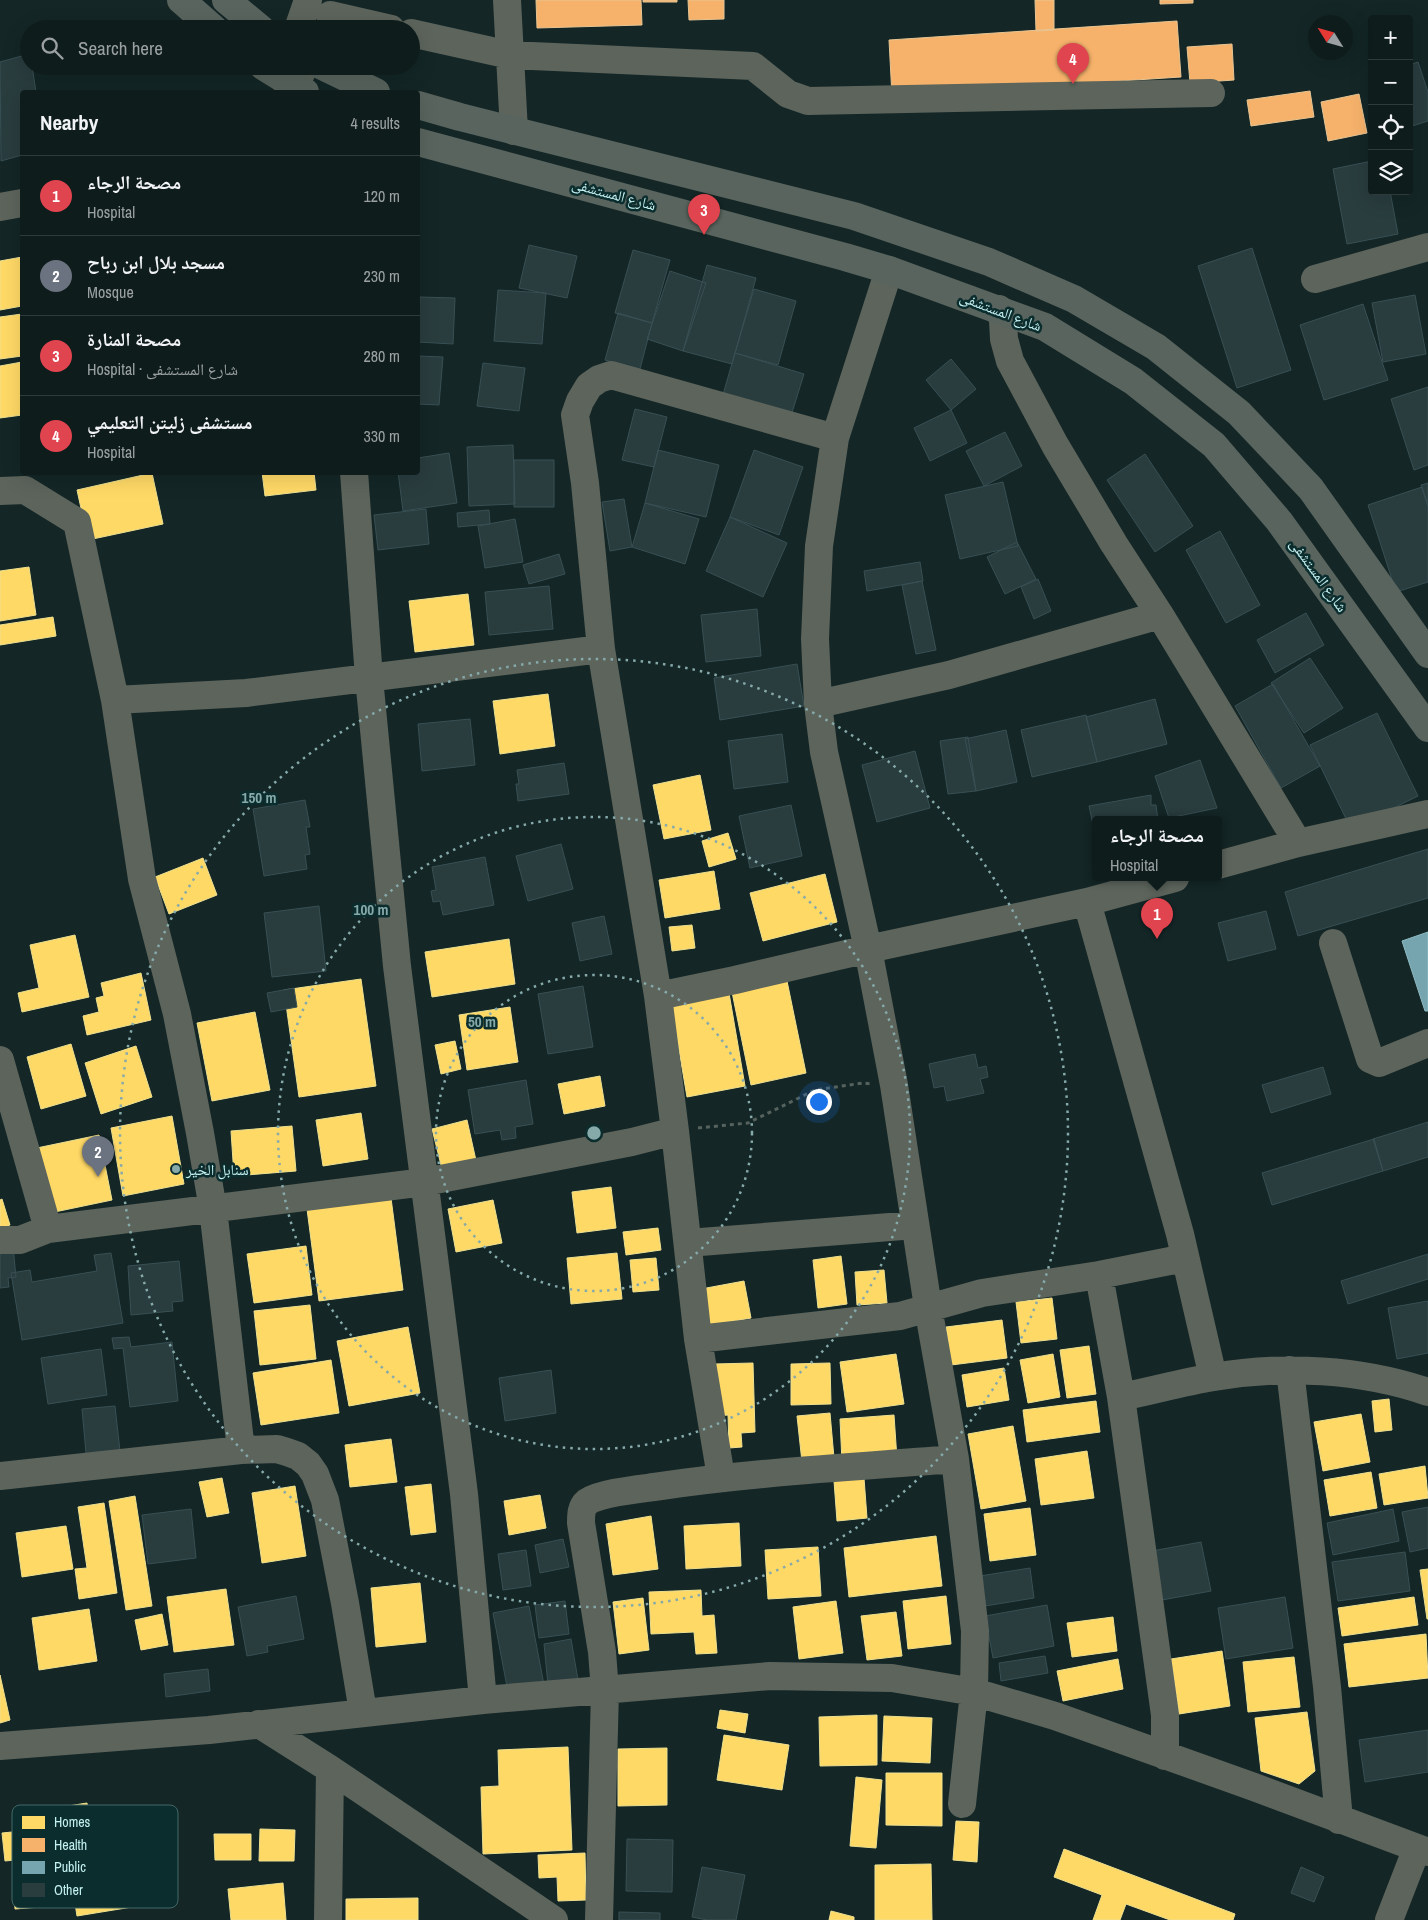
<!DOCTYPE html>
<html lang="en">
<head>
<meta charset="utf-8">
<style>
  :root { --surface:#0f1c1c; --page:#1d2929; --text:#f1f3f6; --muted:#9ba1a3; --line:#2f3a3b; --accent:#db2777 }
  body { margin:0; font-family:"Archivo Narrow","Noto Naskh Arabic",sans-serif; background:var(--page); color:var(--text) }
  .controls { position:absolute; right:15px; top:15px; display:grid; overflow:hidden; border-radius:5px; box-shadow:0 5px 20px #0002 }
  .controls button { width:45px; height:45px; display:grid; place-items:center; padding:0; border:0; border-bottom:1px solid var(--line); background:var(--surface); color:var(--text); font:25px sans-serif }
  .compass { position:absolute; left:1308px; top:15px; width:45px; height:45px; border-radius:50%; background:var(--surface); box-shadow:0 5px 20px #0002; rotate:307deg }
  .you { position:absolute; left:818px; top:1101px; width:18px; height:18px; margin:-12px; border:4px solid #fff; border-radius:50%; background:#1a73e8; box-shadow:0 0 0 8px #1a73e833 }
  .badge { display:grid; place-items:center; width:32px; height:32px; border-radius:50%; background:var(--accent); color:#fff; font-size:16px; font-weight:700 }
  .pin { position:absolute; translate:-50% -41px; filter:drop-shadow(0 1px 2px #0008) }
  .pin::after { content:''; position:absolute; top:26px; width:18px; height:15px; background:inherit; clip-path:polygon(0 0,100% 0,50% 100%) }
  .popup { position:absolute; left:1092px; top:816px; width:130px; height:65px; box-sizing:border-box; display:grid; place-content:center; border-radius:5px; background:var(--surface); filter:drop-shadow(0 1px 4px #0005); font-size:16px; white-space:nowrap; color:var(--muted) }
  .popup b { font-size:19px; color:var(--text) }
  .popup::after { content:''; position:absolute; left:50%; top:100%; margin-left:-10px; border:10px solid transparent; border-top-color:var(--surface) }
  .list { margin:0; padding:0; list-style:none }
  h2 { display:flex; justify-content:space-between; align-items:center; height:65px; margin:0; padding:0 20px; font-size:21px }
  h2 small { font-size:16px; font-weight:400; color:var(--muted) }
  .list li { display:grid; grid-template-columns:32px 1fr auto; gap:15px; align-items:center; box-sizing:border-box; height:80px; padding:0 20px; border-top:1px solid var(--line) }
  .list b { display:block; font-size:19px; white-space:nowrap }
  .list p { margin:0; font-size:16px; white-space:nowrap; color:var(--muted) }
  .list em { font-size:16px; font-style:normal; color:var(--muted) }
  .icon { flex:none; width:28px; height:28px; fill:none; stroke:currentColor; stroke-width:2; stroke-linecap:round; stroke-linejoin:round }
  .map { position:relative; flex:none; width:1428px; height:1920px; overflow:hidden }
  .search { position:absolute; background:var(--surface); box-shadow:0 5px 20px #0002; left:20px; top:20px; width:400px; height:55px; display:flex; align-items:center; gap:12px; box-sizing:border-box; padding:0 18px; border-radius:28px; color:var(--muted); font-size:19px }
  .panel { position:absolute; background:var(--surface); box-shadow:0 5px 20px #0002; left:20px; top:90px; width:400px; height:385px; border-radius:5px }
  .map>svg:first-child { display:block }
  .homes { fill:#ffd966; stroke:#ede090 }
  .health { fill:#f6b26b; stroke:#e7c593 }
  .public { fill:#76a5af; stroke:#8dbcc3 }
  .building { fill:#293c3e; stroke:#385054 }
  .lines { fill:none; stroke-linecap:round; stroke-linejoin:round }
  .path { stroke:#55625e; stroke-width:3; stroke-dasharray:4 4; stroke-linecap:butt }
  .minor { stroke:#5c645c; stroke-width:28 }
  .major { stroke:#58645d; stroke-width:28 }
  .ring { fill:none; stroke:#86a9aa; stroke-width:2.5; stroke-dasharray:2.5 5 }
  .poi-dot { fill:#86a9aa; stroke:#0c2d2e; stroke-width:2 }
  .labels { text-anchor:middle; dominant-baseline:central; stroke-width:5; stroke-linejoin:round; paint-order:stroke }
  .street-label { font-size:15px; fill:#c3f0f1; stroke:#0c2d2e }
  .poi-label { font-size:15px; fill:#c3f0f1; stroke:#0c2d2e; text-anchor:start }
  .key { fill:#0c2d2e; stroke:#436868; stroke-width:1 }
  .key-label { font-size:14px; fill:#c3f0f1 }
  .centre { fill:#86a9aa; stroke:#0c2d2e; stroke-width:2.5 }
  .ring-label { font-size:15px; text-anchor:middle; font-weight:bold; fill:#86a9aa; stroke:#0c2d2e; stroke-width:5; stroke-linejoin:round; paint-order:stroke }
</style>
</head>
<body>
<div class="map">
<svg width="1428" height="1920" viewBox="0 0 1428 1920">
  <rect width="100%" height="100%" fill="#142626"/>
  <path class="homes" d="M22 257V306L0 310V261Z
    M22 314V356L0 359V317Z
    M22 362V415L0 418V366Z
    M262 472H314L316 490 265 496Z
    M152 473 163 524 88 540 77 490Z
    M29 567 36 615 0 621V571Z
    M468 594 474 645 415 652 409 601Z
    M53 617 56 636 0 645V625Z
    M548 694 555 746 500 754 493 701Z
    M700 775 711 830 664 839 653 785Z
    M728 833 736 859 709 867 702 841Z
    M203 858 217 895 169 914 155 877Z
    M714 871 720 909 665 918 659 880Z
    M825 874 837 922 763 941 750 893Z
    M692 925 695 948 672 951 669 927Z
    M75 935 89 997 22 1012 18 993 39 988 30 945Z
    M509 939 515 984 432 997 425 952Z
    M141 973 151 1020 87 1035 83 1016 99 1012 96 998 104 996 101 983Z
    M361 979 376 1086 299 1097 284 990Z
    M787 981 806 1073 751 1085 732 992Z
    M729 993 745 1086 687 1097 671 1003Z
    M510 1007 518 1062 467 1070 459 1015Z
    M255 1012 270 1090 212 1101 197 1023Z
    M455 1041 461 1069 441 1074 435 1045Z
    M71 1044 86 1096 41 1109 27 1057Z
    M136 1046 152 1097 101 1114 85 1063Z
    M600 1076 605 1106 564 1114 558 1084Z
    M361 1113 368 1159 323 1166 316 1120Z
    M172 1116 184 1184 123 1196 111 1128Z
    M467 1120 477 1165 443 1173 432 1129Z
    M292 1126 296 1171 234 1176 231 1131Z
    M99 1135 112 1200 45 1214 32 1149Z
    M611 1187 616 1228 577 1233 572 1192Z
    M391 1198 403 1290 319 1301 307 1209Z
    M2 1199 10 1225 0 1228V1200Z
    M493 1200 502 1243 456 1252 448 1209Z
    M658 1228 661 1250 626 1255 623 1232Z
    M306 1246 312 1295 254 1303 247 1254Z
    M617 1253 622 1299 571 1304 567 1258Z
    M841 1256 847 1304 818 1308 813 1260Z
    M656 1258 659 1290 633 1292 630 1260Z
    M884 1270 887 1303 857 1305 855 1272Z
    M744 1281 751 1318 708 1326 701 1289Z
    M1052 1298 1057 1339 1021 1343 1016 1302Z
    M310 1305 316 1359 260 1365 254 1311Z
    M1002 1320 1007 1358 951 1365 946 1327Z
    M408 1327 420 1393 349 1406 337 1341Z
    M1089 1346 1096 1394 1067 1398 1060 1350Z
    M896 1354 904 1404 847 1412 840 1362Z
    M1053 1354 1060 1397 1028 1403 1020 1360Z
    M331 1360 339 1413 261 1425 253 1373Z
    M753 1363 755 1432 741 1433 742 1447 729 1448 728 1415 716 1416 714 1364Z
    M830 1363 831 1404 791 1405V1364Z
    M1004 1368 1009 1400 967 1407 962 1375Z
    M1389 1399 1392 1430 1375 1432 1372 1401Z
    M1096 1401 1100 1432 1027 1442 1023 1410Z
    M830 1413 834 1458 802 1462 797 1416Z
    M1361 1414 1370 1462 1323 1471 1314 1422Z
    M894 1415 897 1459 842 1462 840 1419Z
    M1013 1426 1026 1501 981 1509 968 1434Z
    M391 1439 397 1482 350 1487 345 1445Z
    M1087 1451 1094 1498 1041 1505 1035 1459Z
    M1425 1466 1428 1498 1384 1505 1379 1474Z
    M1371 1472 1377 1508 1330 1516 1324 1480Z
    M222 1478 229 1513 207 1517 199 1482Z
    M864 1478 867 1518 837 1521 834 1481Z
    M431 1484 436 1532 411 1535 405 1487Z
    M295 1486 306 1556 262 1563 252 1493Z
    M540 1495 546 1528 509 1535 504 1501Z
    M135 1496 152 1606 126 1610 109 1501Z
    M104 1503 117 1593 79 1599 75 1569 87 1568 78 1507Z
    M1030 1508 1036 1555 990 1561 984 1514Z
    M651 1516 658 1569 613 1575 606 1524Z
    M739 1523 741 1566 686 1569 684 1526Z
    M66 1526 73 1569 22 1577 16 1533Z
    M936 1536 942 1586 849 1597 844 1548Z
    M818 1547 821 1596 768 1599 765 1550Z
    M1428 1569V1619H1427L1420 1570Z
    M420 1583 426 1642 376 1647 371 1588Z
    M226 1589 234 1645 174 1652 167 1597Z
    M701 1590 702 1616 714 1615 717 1653 696 1654 694 1632 651 1634 649 1592Z
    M946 1596 951 1644 908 1649 903 1601Z
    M1414 1597 1418 1625 1342 1636 1338 1608Z
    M643 1598 649 1650 619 1654 613 1602Z
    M836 1601 843 1653 799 1659 793 1607Z
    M89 1609 97 1661 39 1670 32 1618Z
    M896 1612 902 1656 867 1660 861 1616Z
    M162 1614 168 1645 141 1650 135 1620Z
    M1113 1617 1117 1651 1072 1657 1067 1623Z
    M1426 1634 1428 1678 1349 1687 1344 1644Z
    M1222 1651 1230 1706 1179 1714 1171 1659Z
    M1294 1657 1300 1707 1248 1712 1243 1662Z
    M1118 1659 1123 1689 1063 1701 1057 1671Z
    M0 1675 10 1720 0 1723Z
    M720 1710 748 1714 745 1733 717 1728Z
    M1307 1712 1315 1771 1299 1784 1261 1771 1255 1718Z
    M877 1715V1765L820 1766 819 1717Z
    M884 1716 932 1718 930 1763 882 1761Z
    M724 1735 789 1745 782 1790 717 1780Z
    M568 1747 572 1850 483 1854 481 1787 499 1786 498 1750Z
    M667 1748V1805L618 1806V1749Z
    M886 1773H942V1826L886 1825Z
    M856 1777 882 1780 876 1848 850 1846Z
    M87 1803 92 1839 72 1841 68 1806Z
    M956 1821 979 1822 977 1862 953 1860Z
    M52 1828 54 1856 5 1861 2 1833Z
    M260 1829 295 1830 294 1861H259Z
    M214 1834H251V1860H215Z
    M122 1843 132 1907 77 1916 67 1853Z
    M1064 1849 1235 1914 1233 1920H1170L1126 1904 1120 1920H1093L1102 1895 1054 1877Z
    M585 1853 586 1900 558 1901 557 1877 539 1878 538 1855Z
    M931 1864 932 1920H875V1865Z
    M63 1871 66 1905 15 1909 13 1875Z
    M283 1883 286 1920H231L228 1889Z
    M418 1898V1920H346V1899Z
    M831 1911 854 1917V1920H829Z"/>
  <path class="health" d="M536 0H641L642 25 537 28Z
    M643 0H677V2H643Z
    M688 0H724V19L689 20Z
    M1035 0H1054V30L1036 31Z
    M1160 0H1193V3L1160 4Z
    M1177 21 1181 77 892 96 889 40Z
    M1232 44 1234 80 1190 83 1187 47Z
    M1310 91 1314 117 1251 126 1247 100Z
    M1359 94 1367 133 1328 141 1321 102Z"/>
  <path class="public" d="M1428 932V1011H1425L1402 941Z"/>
  <path class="building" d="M29 54V66H32L36 92H22V155L1 161 0 62Z
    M1418 62 1428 92V121L1409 127V65Z
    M1372 161V191H1390L1398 234 1347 244 1333 169Z
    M529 245 577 256 567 298 519 288Z
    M1252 248 1291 370 1237 388 1198 266Z
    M633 250 670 260 652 323 615 313Z
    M707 265 756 278 732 364 683 351Z
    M670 271 706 283 683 351 647 339Z
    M754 289 796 301 778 365 735 353Z
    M498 290 546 293 542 344 494 341Z
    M1415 295 1426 354 1383 362 1372 303Z
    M420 297 455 298 453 344 418 342Z
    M1363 304 1388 380 1324 400 1300 325Z
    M618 313 652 323 640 369 605 360Z
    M735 353 804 374 790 419 722 398Z
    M418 356 443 357 439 405 418 404Z
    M951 359 976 389 951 410 926 380Z
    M483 363 525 368 519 411 477 406Z
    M1428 387V465L1414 470 1391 399Z
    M635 409 667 417 654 467 622 460Z
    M951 410 967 443 930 461 914 428Z
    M1005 432 1022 466 984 486 966 451Z
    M513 445 515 504 469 506 467 447Z
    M658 450 719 465 706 517 645 503Z
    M754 450 803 467 779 535 730 517Z
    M449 453 457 503 403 511 398 472H418V458Z
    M1145 454 1193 526 1155 552 1107 480Z
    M514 460H554V507H514Z
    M1003 482 1018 546 960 559 945 495Z
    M1428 483V506L1421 485Z
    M1422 487 1428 506V582L1396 592 1368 505Z
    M624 499 632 547 610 551 602 502Z
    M645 503 699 519 685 564 632 547Z
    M426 509 429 544 378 550 374 515Z
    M489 510 490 524 458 527 457 513Z
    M730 517 787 543 763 597 706 571Z
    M515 519 523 562 485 568 478 526Z
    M1220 531 1260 605 1226 623 1186 550Z
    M1017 542 1036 579 1005 594 987 557Z
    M559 554 565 574 529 584 523 565Z
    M920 562 923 581 867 591 864 571Z
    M1038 579 1051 611 1034 619 1021 587Z
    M922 581 936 650 916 654 902 585Z
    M549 586 553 629 489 635 485 592Z
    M757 609 761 656 706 662 701 615Z
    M1306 613 1324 645 1275 673 1257 640Z
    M1310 658 1343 708 1304 733 1271 683Z
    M797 664 804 706 720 720 714 678Z
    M1273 684 1320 766 1281 788 1235 706Z
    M1155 699 1167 744 1097 762 1086 717Z
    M1377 713 1418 796 1351 829 1310 745Z
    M1086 715 1097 762 1032 777 1021 730Z
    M470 719 475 765 422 771 418 724Z
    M1006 730 1017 782 976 791 965 739Z
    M782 734 788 782 734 789 728 741Z
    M968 737 976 791 948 794 940 741Z
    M915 751 930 808 877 822 862 765Z
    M1200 760 1217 808 1169 818 1155 776Z
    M564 763 569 794 518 801 516 784H519L517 770Z
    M1151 795V805H1156L1158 820H1096V839L1089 806Z
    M305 800 310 827H306L310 854 305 855 307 869 264 876 253 809Z
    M791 805 802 856 750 868 739 816Z
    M561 844 573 889 528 901 516 856Z
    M1428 849V898L1298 936 1285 892Z
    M485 857 494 905 443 915 440 901 433 902 431 891 436 890 432 867Z
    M319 906 326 971 272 977 264 913Z
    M1266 911 1276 949 1228 961 1218 923Z
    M604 916 612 954 580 961 572 923Z
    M583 986 593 1047 548 1054 538 994Z
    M294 988 297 1007 271 1012 267 993Z
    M975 1054 978 1068 986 1066 988 1077 980 1079 984 1093 947 1101 944 1086 934 1088 929 1064Z
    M1323 1067 1331 1094 1271 1113 1262 1085Z
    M526 1080 533 1124 515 1127 516 1138 502 1140 500 1130 475 1134 468 1090Z
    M1428 1122V1157L1383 1171 1373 1139Z
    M1374 1139 1383 1171 1272 1205 1262 1173Z
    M13 1246 16 1277 8 1278 9 1287 0 1288V1247Z
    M111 1253 123 1323 22 1340 11 1273 30 1270 32 1282 97 1271 94 1255Z
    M1428 1254V1279L1348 1304 1341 1281Z
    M179 1261 183 1301 172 1302 173 1311 131 1315 128 1266Z
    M1428 1301V1353L1397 1359 1388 1308Z
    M129 1337 131 1347 172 1342 178 1401 130 1407 123 1348 114 1349 112 1338Z
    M101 1349 107 1395 48 1404 41 1358Z
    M551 1370 556 1413 505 1421 499 1378Z
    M115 1406 121 1460 87 1464 82 1409Z
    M1428 1507V1548L1410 1552 1402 1512Z
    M191 1509 196 1558 148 1564 142 1515Z
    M1393 1509 1399 1541 1333 1555 1327 1523Z
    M563 1539 569 1567 540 1573 535 1545Z
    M1201 1542 1211 1591 1162 1600 1152 1551Z
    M526 1550 531 1586 503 1590 498 1554Z
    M1405 1552 1410 1591 1338 1601 1332 1562Z
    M1030 1568 1034 1598 985 1606 980 1576Z
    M296 1596 304 1639 267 1646 268 1652 247 1656 238 1607Z
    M1285 1597 1293 1648 1226 1659 1218 1608Z
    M565 1601 569 1634 539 1638 535 1605Z
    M1047 1605 1054 1646 993 1658 985 1616Z
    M529 1606 544 1685 508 1692 493 1613Z
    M571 1639 578 1680 548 1685 544 1644Z
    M1045 1656 1048 1673 1001 1681 999 1663Z
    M208 1669 210 1691 166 1697 164 1674Z
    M1428 1730V1772L1365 1782 1359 1740Z
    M627 1839 673 1840 672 1892 626 1891Z
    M702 1867 745 1875 736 1920H707L692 1917Z
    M1301 1867 1324 1877 1314 1902 1291 1893Z
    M619 1912 660 1913V1920H619Z"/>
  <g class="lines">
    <path class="path" d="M698 1128 748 1123 815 1090 863 1083 871 1084"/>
    <path class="minor" d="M507 0 514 131
      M330 15 391 29
      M298 29 308 0
      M411 33 510 55 753 66 788 94 808 101 1211 93
      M288 92 294 86 305 66
      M0 207 22 203
      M889 270 835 438 819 546 815 639 818 704 824 752 868 949 894 1085 928 1307 955 1459 975 1631 974 1692 962 1804
      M1315 279 1428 247
      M999 309 1003 320 1004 339 1010 361 1055 445 1114 544 1160 615 1298 843
      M354 472 369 678 397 966 464 1494 483 1700
      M0 491 25 490 77 522 115 700 142 879 177 1014 200 1133 213 1209 241 1450
      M115 700 246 693 601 649
      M818 704 949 675 1160 615
      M1218 865 1298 843 1428 814
      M1087 902 1180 1234 1213 1377
      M1333 943 1370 1059 1379 1063 1428 1043
      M658 996 735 980 868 949 1087 902 1175 878
      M0 1060 48 1229
      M0 1240H20L48 1229 425 1182 632 1142 675 1131
      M688 1243 915 1225
      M1099 1275 1121 1397 1165 1715V1756
      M698 1339 900 1316 982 1293 1099 1275 1185 1258
      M1290 1370 1327 1687 1339 1820
      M1121 1397C1152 1391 1183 1382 1214 1377 1284 1365 1361 1369 1428 1392
      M0 1476 241 1450 277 1449 287 1452 298 1456 308 1464 315 1474 325 1500 345 1603 363 1712
      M721 1477 698 1339 675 1131 658 996 601 649 585 483 575 415 580 401 589 386 599 379 611 375 835 438
      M259 1724 330 1769 554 1920
      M0 1746 209 1730 483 1700 770 1676 892 1678 974 1692 1055 1716 1254 1787 1428 1852
      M328 1920 330 1769
      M599 1920 605 1691 602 1652 581 1523C581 1515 581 1507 587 1502 599 1493 639 1489 654 1487 754 1472 854 1467 955 1459
      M1389 1920 1417 1848"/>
    <path class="major" d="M181 0 214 29
      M226 0 261 29
      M263 66 305 92
      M322 66 376 92
      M418 105 460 117 854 216 989 262 1074 299 1156 347 1239 413 1311 489 1428 654
      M418 142 845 257 889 270 1045 327 1133 381 1214 445 1279 521 1428 728"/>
  </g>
  <g class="ring">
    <circle cx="594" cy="1133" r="158"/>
    <circle cx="594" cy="1133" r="316"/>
    <circle cx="594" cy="1133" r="474"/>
  </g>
  <circle class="poi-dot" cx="176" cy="1169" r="5"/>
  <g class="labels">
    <g class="street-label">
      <text transform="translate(614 194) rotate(15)">شارع المستشفى</text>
      <text transform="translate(1001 311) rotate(21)">شارع المستشفى</text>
      <text transform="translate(1319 575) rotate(54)">شارع المستشفى</text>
    </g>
    <g class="poi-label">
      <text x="186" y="1169">سنابل الخير</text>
    </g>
  </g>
  <rect x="12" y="1805" width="166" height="103" rx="8" class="key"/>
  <rect x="22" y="1816" width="23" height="13" fill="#ffd966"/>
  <rect x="22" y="1838" width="23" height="14" fill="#f6b26b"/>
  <rect x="22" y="1861" width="23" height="13" fill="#76a5af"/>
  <rect x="22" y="1883" width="23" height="14" fill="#293c3e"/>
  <g class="key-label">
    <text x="54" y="1827">Homes</text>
    <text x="54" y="1850">Health</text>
    <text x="54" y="1872">Public</text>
    <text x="54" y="1895">Other</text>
  </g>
  <circle cx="594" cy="1133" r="8" class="centre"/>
  <g class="ring-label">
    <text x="259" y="803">150 m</text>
    <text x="371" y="915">100 m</text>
    <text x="482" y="1027">50 m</text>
  </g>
</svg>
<div class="controls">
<button>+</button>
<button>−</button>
<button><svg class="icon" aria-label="locate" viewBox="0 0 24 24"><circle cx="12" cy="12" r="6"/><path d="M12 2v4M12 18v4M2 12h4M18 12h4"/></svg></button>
<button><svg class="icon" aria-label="layers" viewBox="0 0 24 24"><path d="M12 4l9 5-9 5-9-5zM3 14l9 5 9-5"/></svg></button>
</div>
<svg class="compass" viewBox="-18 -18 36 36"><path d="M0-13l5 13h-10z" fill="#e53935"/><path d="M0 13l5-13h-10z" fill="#9ba1a3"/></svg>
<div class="you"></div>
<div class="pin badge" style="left:1157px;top:939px;background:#e0444e">1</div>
<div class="popup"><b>مصحة الرجاء</b>Hospital</div>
<div class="pin badge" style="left:98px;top:1177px;background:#6b7280">2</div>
<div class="pin badge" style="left:704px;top:235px;background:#e0444e">3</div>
<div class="pin badge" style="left:1073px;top:84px;background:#e0444e">4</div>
<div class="search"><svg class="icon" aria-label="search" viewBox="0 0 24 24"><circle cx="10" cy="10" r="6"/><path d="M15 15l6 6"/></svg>Search here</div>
<section class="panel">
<h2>Nearby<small>4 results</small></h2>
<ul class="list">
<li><span class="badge" style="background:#e0444e">1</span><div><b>مصحة الرجاء</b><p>Hospital</p></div><em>120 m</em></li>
<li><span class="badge" style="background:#6b7280">2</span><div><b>مسجد بلال ابن رباح</b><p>Mosque</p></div><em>230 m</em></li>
<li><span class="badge" style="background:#e0444e">3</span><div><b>مصحة المنارة</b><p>Hospital · شارع المستشفى</p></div><em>280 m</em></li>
<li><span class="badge" style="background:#e0444e">4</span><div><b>مستشفى زليتن التعليمي</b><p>Hospital</p></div><em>330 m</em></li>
</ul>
</section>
</div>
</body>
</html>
